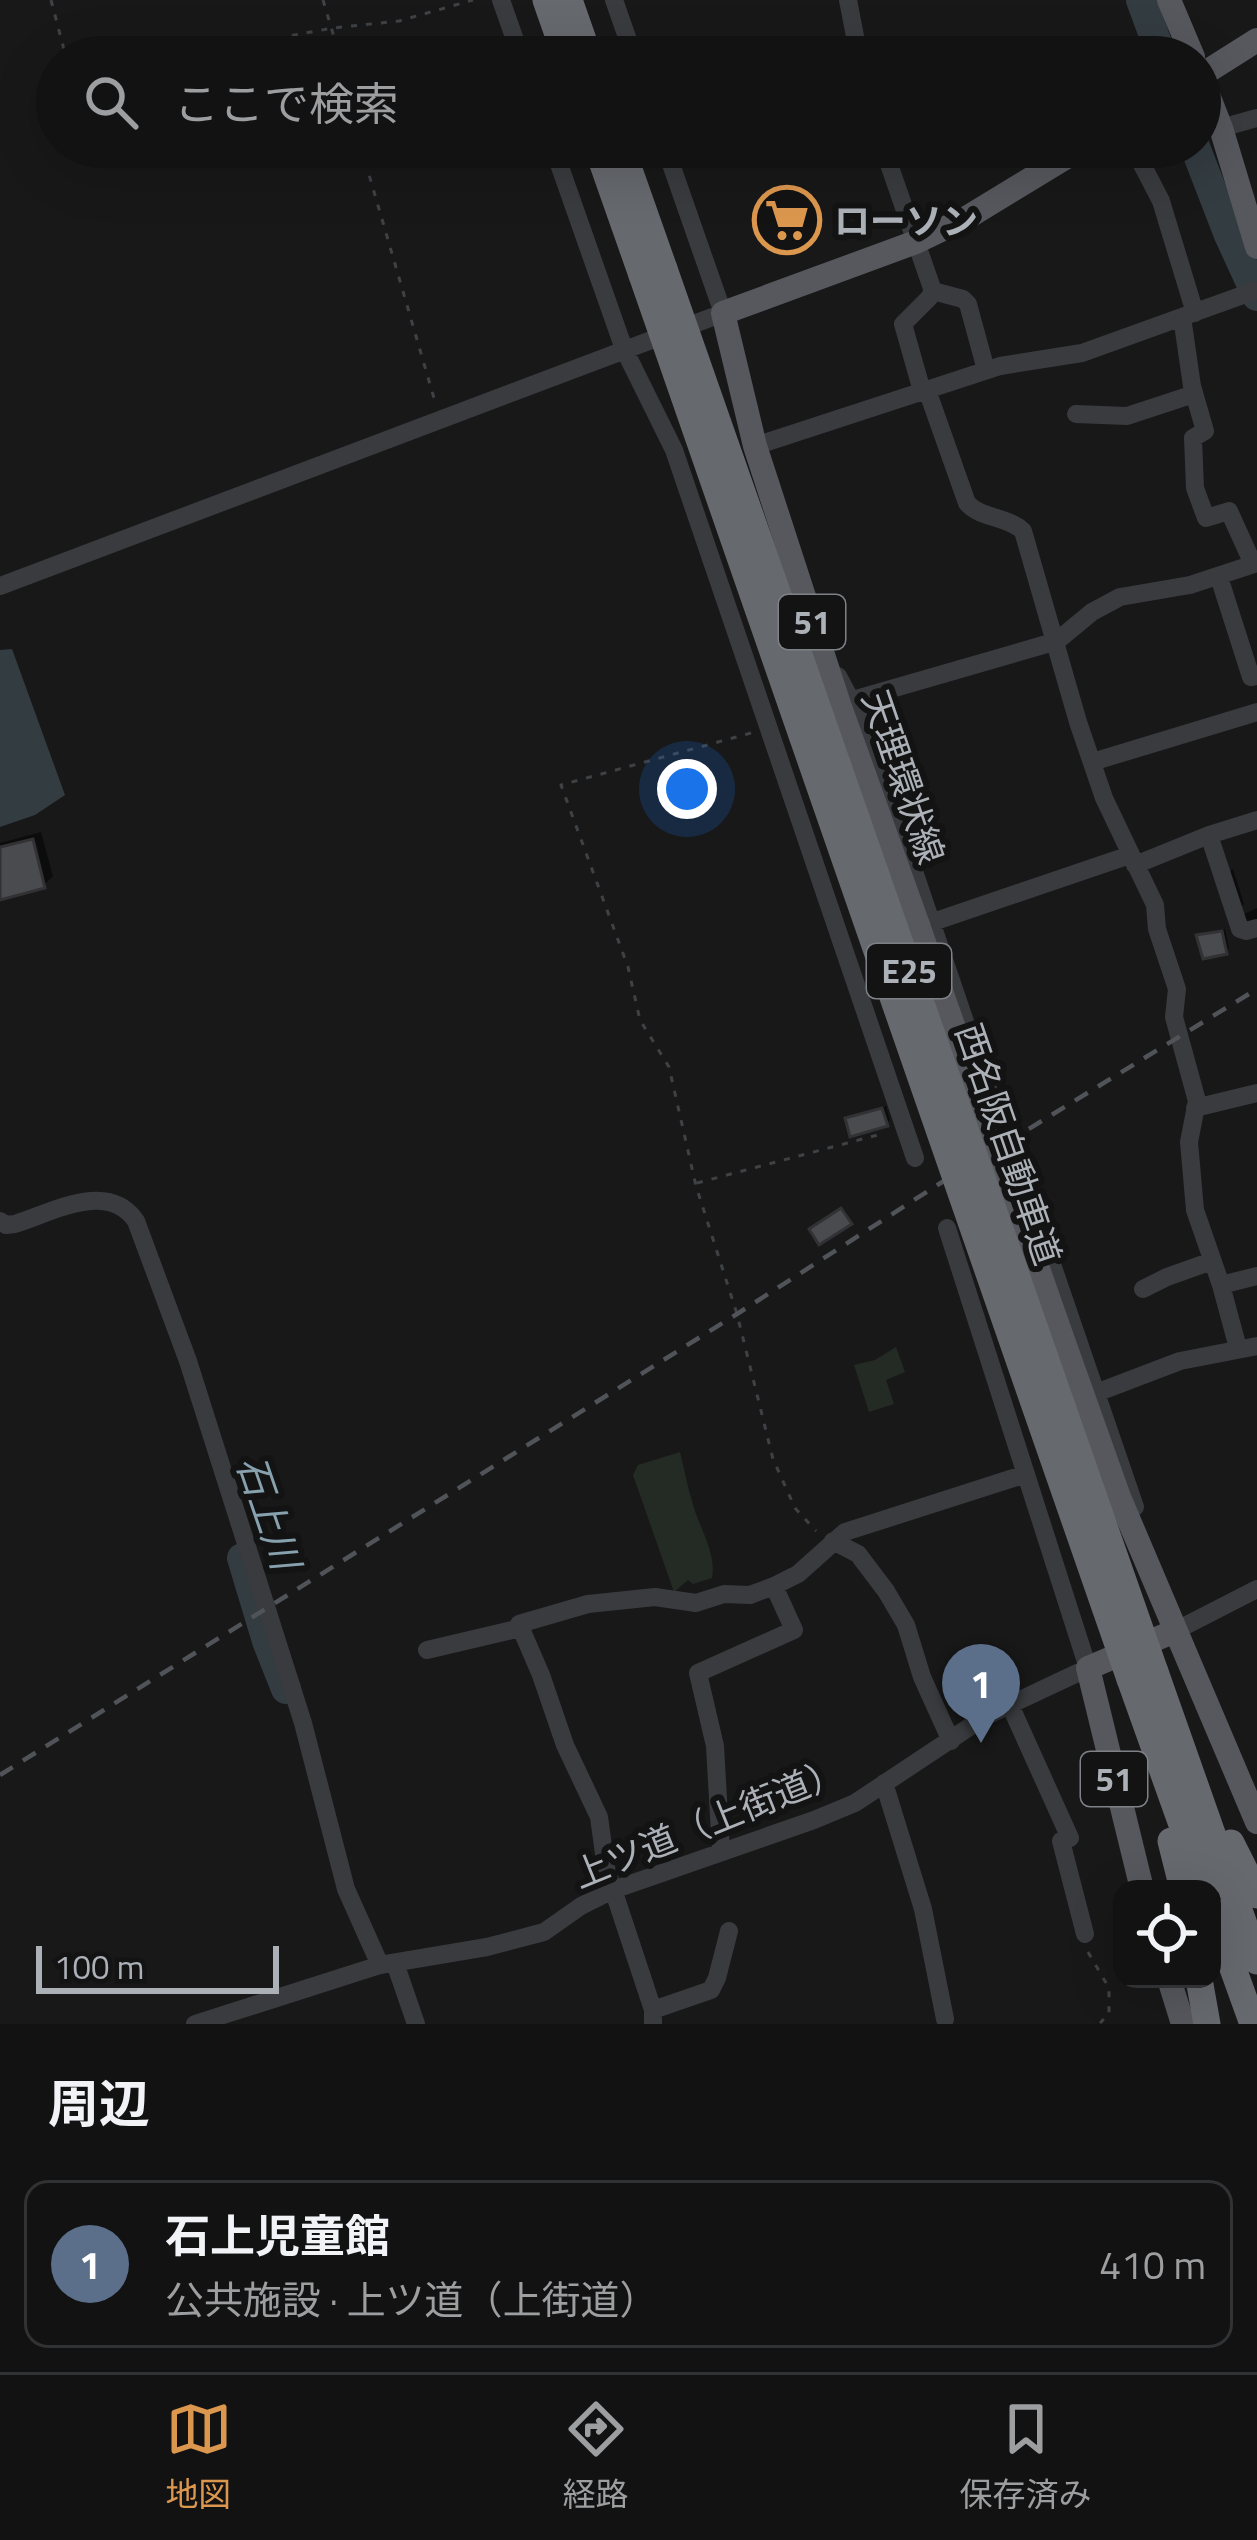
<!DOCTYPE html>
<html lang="ja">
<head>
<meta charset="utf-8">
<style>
  :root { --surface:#121213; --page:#1b1b1c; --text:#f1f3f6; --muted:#9c9ea0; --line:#313233; --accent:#dc974e }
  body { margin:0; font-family:"Titillium Web","Noto Sans JP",sans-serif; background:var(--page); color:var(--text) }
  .controls { position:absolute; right:36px; bottom:36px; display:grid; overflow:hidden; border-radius:24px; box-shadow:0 12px 48px #0002 }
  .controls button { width:108px; height:108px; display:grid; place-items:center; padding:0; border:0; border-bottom:3px solid var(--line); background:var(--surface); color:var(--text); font:60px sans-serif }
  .scale { position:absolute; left:36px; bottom:30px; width:243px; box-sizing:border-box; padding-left:12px; border:6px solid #acb1b8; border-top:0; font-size:33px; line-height:42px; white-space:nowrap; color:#acb1b8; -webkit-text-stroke:9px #131314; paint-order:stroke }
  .you { position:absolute; left:687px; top:789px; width:42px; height:42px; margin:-30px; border:9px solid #fff; border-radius:50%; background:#1a73e8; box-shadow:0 0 0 18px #1a73e833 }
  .badge { display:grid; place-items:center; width:78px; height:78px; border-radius:50%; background:var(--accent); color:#fff; font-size:39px; font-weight:700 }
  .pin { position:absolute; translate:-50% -99px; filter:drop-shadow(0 3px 6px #0008) }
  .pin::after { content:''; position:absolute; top:63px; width:42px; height:36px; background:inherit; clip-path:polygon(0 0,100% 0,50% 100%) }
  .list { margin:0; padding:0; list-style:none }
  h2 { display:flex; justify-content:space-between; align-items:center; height:156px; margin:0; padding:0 48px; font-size:51px }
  h2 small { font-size:39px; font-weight:400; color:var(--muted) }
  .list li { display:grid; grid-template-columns:78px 1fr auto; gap:36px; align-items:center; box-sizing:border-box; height:168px; margin:0 24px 24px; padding:0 24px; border:3px solid var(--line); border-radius:24px }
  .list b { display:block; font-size:45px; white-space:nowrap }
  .list p { margin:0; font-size:39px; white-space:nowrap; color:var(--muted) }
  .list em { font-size:39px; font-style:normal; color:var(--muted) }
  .icon { flex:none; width:66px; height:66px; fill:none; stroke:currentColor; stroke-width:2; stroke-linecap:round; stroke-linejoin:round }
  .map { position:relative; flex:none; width:1257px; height:2024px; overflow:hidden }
  .search { position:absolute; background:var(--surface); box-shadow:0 12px 48px #0002; left:36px; right:36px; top:36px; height:132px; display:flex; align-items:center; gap:30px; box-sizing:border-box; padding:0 42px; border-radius:66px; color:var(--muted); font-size:45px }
  .sheet { height:348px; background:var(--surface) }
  nav { display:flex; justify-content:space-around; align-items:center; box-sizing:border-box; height:168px; border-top:3px solid var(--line); background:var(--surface); font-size:33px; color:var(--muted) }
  nav a { display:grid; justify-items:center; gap:6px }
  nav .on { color:var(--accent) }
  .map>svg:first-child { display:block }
  .green { fill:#242b24 }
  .water { fill:#333c41 }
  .shadow { fill:#0007 }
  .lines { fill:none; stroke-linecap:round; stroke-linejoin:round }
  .river { stroke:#333c41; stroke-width:30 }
  .building { fill:#4a4b4e; stroke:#323235; stroke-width:3 }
  .path { stroke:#3f4245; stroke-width:3; stroke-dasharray:6 9; stroke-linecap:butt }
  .minor { stroke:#393b3e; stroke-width:18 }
  .major { stroke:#56585d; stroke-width:24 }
  .highway { stroke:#66696e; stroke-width:27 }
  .rail { stroke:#505357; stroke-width:4.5; stroke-dasharray:15 12; stroke-linecap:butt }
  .major-bridge { stroke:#56585d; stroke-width:24 }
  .highway-bridge { stroke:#66696e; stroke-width:27 }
  .labels { text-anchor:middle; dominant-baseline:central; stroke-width:12; stroke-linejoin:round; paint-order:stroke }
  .shield { fill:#131314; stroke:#7e8287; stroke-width:3 }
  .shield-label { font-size:33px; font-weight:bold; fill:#acb1b8 }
  .poi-label { font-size:36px; font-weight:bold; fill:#acb1b8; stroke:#131314; text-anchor:start }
  .street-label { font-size:36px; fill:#acb1b8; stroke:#131314 }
  .water-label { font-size:39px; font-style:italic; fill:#87a2ae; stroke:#131314 }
</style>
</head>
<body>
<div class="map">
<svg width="1257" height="2024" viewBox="0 0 1257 2024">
  <rect width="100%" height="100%" fill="#181819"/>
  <path class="green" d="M896 1347 905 1372 886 1380 894 1404 869 1412 854 1365 875 1360Z
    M680 1452C684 1468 687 1485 692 1501 698 1526 717 1553 712 1578L693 1584 688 1580 674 1592 633 1475 638 1465Z"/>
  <path class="water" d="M12 649 65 795 35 815 0 827V650Z"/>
  <path class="shadow" d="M814 195 821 213 815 220 761 218 767 212Z
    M41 832 53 876 44 885 0 897V843Z
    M1233 869 1244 904 1241 906 1230 871Z
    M1257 908V920L1245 924 1242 915Z
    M1225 929 1229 948 1225 952 1199 936 1203 933Z
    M886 1106 890 1120 886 1124 848 1119 852 1116Z"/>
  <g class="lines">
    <path class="river" d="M1141 0 1162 57
      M1195 147 1229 235 1257 296
      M242 1558 267 1641 286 1689"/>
  </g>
  <path class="building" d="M807 199 816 222 766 241 758 217Z
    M33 839 45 888 0 900V847Z
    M1222 931 1227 954 1203 959 1196 935Z
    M882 1108 888 1126 850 1137 845 1118Z
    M841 1208 852 1224 819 1245 809 1229Z"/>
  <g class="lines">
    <path class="path" d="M51 0 66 57
      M323 0 340 57
      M220 57 289 36 333 28 399 21 473 0
      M361 147 436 405
      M751 733 561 785 628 967 640 1020 669 1067 696 1186 737 1314 773 1459 795 1508 816 1531
      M697 1183 885 1133
      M1088 1952 1109 1988V2014L1100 2023"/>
    <path class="minor" d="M501 0 521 57
      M614 0 634 57
      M848 0 859 57
      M1221 128 1257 118
      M553 147 624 349 674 450 915 1158
      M883 147 933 291 929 298 903 324 922 391
      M1133 147 1161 201 1195 313
      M933 291 963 299 968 304 986 370
      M1182 317 1192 386 1205 431 1193 438 1195 488 1206 518 1229 511 1253 564
      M927 390 967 503C981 519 1007 516 1023 531L1078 722 1104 798 1155 905 1157 929 1177 989 1174 1017 1197 1101 1189 1142 1195 1210 1221 1285 1238 1348
      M1076 414 1127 416 1194 394
      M755 446 1000 366 1082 353 1257 290
      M1219 577 1251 677 1257 676
      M0 586 723 313 665 147
      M838 676 865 727 992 1101
      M846 702 1057 641 1092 612 1120 597 1190 585 1257 563
      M1092 762 1257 712
      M1209 835 1240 929 1246 931 1257 928
      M1135 865 1209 835 1257 820
      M933 922 1130 855
      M1195 1108 1257 1093
      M1028 1194 1135 1507
      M0 1221 6 1225 15 1224C53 1212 108 1180 136 1221L188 1361 303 1723 346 1889 380 1965
      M1221 1285 1257 1276
      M1143 1289 1167 1277 1212 1261
      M1096 1393 1180 1361 1257 1346
      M833 1541 858 1554 886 1591 906 1625 922 1677 951 1741
      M1175 1631 1257 1589
      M427 1650 521 1628
      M1010 1705 1070 1838 1061 1841 1085 1934
      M884 1783 923 1909 945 2019
      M721 1851 715 1746 698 1673 794 1630 774 1586 798 1574 845 1532 1026 1474
      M395 1963 416 2024
      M653 2010 711 1990 717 1978 729 1931
      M195 2024 380 1965 487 1947 544 1932 581 1906 613 1890 814 1820 855 1803 986 1716 1088 1668 947 1228
      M653 2024V2010L606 1868 599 1817 565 1745 541 1675 519 1624 588 1604 655 1597 696 1603 724 1594 750 1595 774 1586"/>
    <path class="major" d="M1169 0 1193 57
      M1200 74 1221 128 1257 247
      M1200 76 1257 40
      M918 925 839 704 755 446 723 313 916 242 968 217 1083 147
      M1057 1323 1119 1497 1257 1822
      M1142 1889 1088 1668 1175 1631
      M1169 1979 1183 2024"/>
    <path class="highway" d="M546 0 566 57
      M569 0 589 57
      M597 147 642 275
      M621 147 664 269
      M1155 1672 1257 1961
      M1130 1679 1205 1889
      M1171 1841 1183 1889
      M1231 1843 1257 1895
      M1212 1910 1253 2024
      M1199 1979 1207 2024"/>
    <path class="rail" d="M0 1775 737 1314 939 1184 1257 989"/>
    <path class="major-bridge" d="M918 925 1057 1323"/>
    <path class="highway-bridge" d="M664 269 1155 1672
      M642 275 1130 1679"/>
  </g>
  <defs>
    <g id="supermarket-ring" transform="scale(3.45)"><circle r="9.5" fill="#131314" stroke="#dc974e" stroke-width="1.5"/><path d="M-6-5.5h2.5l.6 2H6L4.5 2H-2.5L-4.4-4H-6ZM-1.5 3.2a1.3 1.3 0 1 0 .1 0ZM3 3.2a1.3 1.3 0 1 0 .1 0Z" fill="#dc974e"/></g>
  </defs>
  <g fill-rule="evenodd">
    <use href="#supermarket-ring" x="787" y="220"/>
  </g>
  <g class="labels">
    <g class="shield">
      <rect x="779" y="595" width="66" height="54" rx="9"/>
      <rect x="867" y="944" width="84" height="54" rx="9"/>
      <rect x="1081" y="1752" width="66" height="54" rx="9"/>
    </g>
    <g class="shield-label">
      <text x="812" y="622">51</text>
      <text x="909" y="971">E25</text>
      <text x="1114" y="1779">51</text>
    </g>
    <g class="poi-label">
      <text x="834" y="220">ローソン</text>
    </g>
    <g class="street-label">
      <text transform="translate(904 777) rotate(71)">天理環状線</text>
      <text transform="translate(1009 1144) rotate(71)">西名阪自動車道</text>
      <text transform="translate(708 1822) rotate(-22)">上ツ道（上街道）</text>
    </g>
    <g class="water-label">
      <text transform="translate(269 1512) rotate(71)">石上川</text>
    </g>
  </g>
</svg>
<div class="controls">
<button><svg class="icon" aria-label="locate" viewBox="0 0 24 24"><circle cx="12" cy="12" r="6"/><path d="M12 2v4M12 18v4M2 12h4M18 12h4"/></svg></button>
</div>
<div class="scale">100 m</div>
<div class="you"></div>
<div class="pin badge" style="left:981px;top:1743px;background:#5c6f8a">1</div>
<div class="search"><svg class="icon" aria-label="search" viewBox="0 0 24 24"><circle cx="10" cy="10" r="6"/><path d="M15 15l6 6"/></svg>ここで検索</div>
</div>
<section class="sheet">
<h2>周辺<small></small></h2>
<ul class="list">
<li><span class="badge" style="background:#5c6f8a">1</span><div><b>石上児童館</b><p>公共施設 · 上ツ道（上街道）</p></div><em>410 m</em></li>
</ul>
</section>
<nav>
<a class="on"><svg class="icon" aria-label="map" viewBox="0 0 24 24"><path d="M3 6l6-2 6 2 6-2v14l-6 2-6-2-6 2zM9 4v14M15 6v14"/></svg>地図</a>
<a><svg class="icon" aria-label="directions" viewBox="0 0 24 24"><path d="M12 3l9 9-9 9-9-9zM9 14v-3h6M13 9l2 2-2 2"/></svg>経路</a>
<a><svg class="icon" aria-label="saved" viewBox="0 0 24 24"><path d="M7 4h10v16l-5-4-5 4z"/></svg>保存済み</a>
</nav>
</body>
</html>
